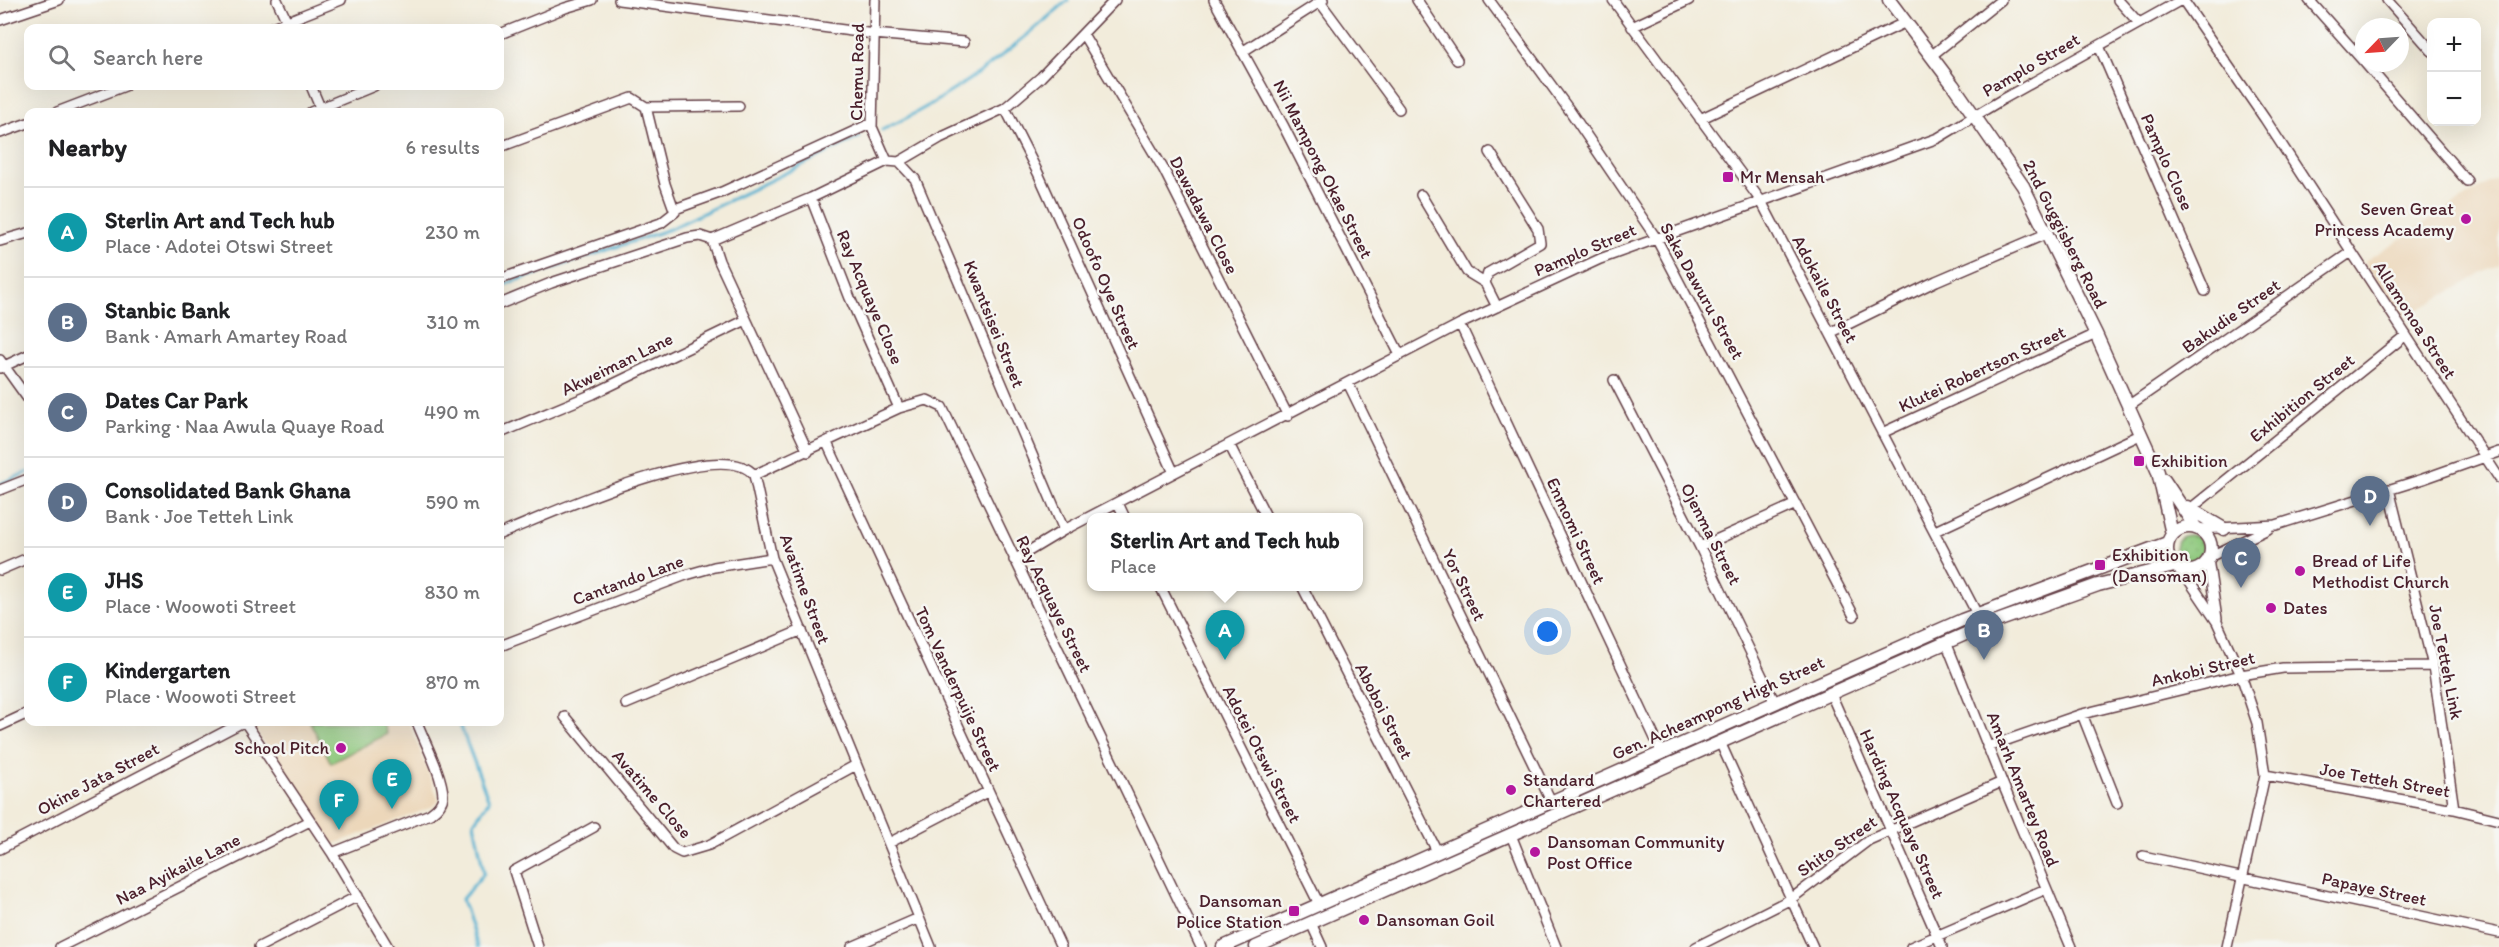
<!DOCTYPE html>
<html lang="en">
<head>
<meta charset="utf-8">
<style>
  :root { --surface:#fff; --page:#f2f2f2; --text:#202124; --muted:#757577; --line:#e0e0e0; --accent:#b45309 }
  body { margin:0; font-family:Itim,sans-serif; background:var(--page); color:var(--text) }
  .controls { position:absolute; right:18px; top:18px; display:grid; overflow:hidden; border-radius:12px; box-shadow:0 6px 24px #0002 }
  .controls button { width:54px; height:54px; display:grid; place-items:center; padding:0; border:0; border-bottom:2px solid var(--line); background:var(--surface); color:var(--text); font:30px sans-serif }
  .compass { position:absolute; left:2355px; top:18px; width:54px; height:54px; border-radius:50%; background:var(--surface); box-shadow:0 6px 24px #0002; rotate:245deg }
  .you { position:absolute; left:1548px; top:632px; width:21px; height:21px; margin:-15px; border:4px solid #fff; border-radius:50%; background:#1a73e8; box-shadow:0 0 0 9px #1a73e833 }
  .badge { display:grid; place-items:center; width:39px; height:39px; border-radius:50%; background:var(--accent); color:#fff; font-size:20px; font-weight:700 }
  .pin { position:absolute; translate:-50% -50px; filter:drop-shadow(0 2px 3px #0008) }
  .pin::after { content:''; position:absolute; top:32px; width:21px; height:18px; background:inherit; clip-path:polygon(0 0,100% 0,50% 100%) }
  .popup { position:absolute; left:1087px; top:513px; width:276px; height:78px; box-sizing:border-box; display:grid; place-content:center; border-radius:12px; background:var(--surface); filter:drop-shadow(0 2px 4px #0005); font-size:20px; white-space:nowrap; color:var(--muted) }
  .popup b { font-size:22px; color:var(--text) }
  .popup::after { content:''; position:absolute; left:50%; top:100%; margin-left:-12px; border:12px solid transparent; border-top-color:var(--surface) }
  .list { margin:0; padding:0; list-style:none }
  h2 { display:flex; justify-content:space-between; align-items:center; height:78px; margin:0; padding:0 24px; font-size:26px }
  h2 small { font-size:20px; font-weight:400; color:var(--muted) }
  .list li { display:grid; grid-template-columns:39px 1fr auto; gap:18px; align-items:center; box-sizing:border-box; height:90px; padding:0 24px; border-top:2px solid var(--line) }
  .list b { display:block; font-size:22px; white-space:nowrap }
  .list p { margin:0; font-size:20px; white-space:nowrap; color:var(--muted) }
  .list em { font-size:20px; font-style:normal; color:var(--muted) }
  .icon { flex:none; width:33px; height:33px; fill:none; stroke:currentColor; stroke-width:2; stroke-linecap:round; stroke-linejoin:round }
  .map { position:relative; flex:none; width:2499px; height:947px; overflow:hidden }
  .search { position:absolute; background:var(--surface); box-shadow:0 6px 24px #0002; left:24px; top:24px; width:480px; height:66px; display:flex; align-items:center; gap:15px; box-sizing:border-box; padding:0 21px; border-radius:12px; color:var(--muted); font-size:22px }
  .panel { position:absolute; background:var(--surface); box-shadow:0 6px 24px #0002; left:24px; top:108px; width:480px; height:618px; border-radius:12px }
  .map>svg:first-child { display:block }
  .built { fill:#ecd7ba }
  .grass { fill:url(#grass-dots); stroke:#6c7454; stroke-width:1.5 }
  .pitch { fill:#8fc97e; stroke:#6c7454; stroke-width:1.5 }
  .lines { fill:none; stroke-linecap:round; stroke-linejoin:round }
  .stream { stroke:#52b1d1; stroke-width:3 }
  .minor-casing { stroke:#633e45; stroke-width:12 }
  .major-casing { stroke:#633e45; stroke-width:15 }
  .minor { stroke:#fff; stroke-width:9 }
  .major { stroke:#fff; stroke-width:12 }
  .poi-dot { fill:#b5179e; stroke:#f6f6f2; stroke-width:2 }
  .labels { text-anchor:middle; dominant-baseline:central; stroke-width:5; stroke-linejoin:round; paint-order:stroke }
  .street-label { font-size:18px; fill:#4a1f2b; stroke:#f6f6f2 }
  .poi-label { font-size:18px; fill:#4a1f2b; stroke:#f6f6f2; text-anchor:start }
</style>
</head>
<body>
<div class="map">
<svg width="2499" height="947" viewBox="0 0 2499 947">
  <defs>
    <pattern id="grass-dots" width="8" height="8" patternUnits="userSpaceOnUse" patternTransform="scale(1.5)"><rect width="8" height="8" fill="#8fc97e"/><path d="M2 2h.1M6 6h.1" fill="none" stroke="#7dac6d" stroke-width="1.8" stroke-linecap="round"/></pattern>
  </defs>
  <rect width="100%" height="100%" fill="#f6f6f2"/>
  <filter id="ink" filterUnits="userSpaceOnUse"><feTurbulence type="fractalNoise" baseFrequency=".0167" numOctaves="2"/><feDisplacementMap in="SourceGraphic" scale="12" xChannelSelector="R" yChannelSelector="G"/><feConvolveMatrix kernelMatrix="1 2 1 2 8 2 1 2 1" color-interpolation-filters="sRGB"/></filter>
  <filter id="wash" filterUnits="userSpaceOnUse"><feTurbulence type="fractalNoise" baseFrequency=".008" numOctaves="4" result="noise"/><feDisplacementMap in="SourceGraphic" scale="24" xChannelSelector="R" yChannelSelector="G"/><feGaussianBlur stdDeviation="1.35" result="paint"/><feColorMatrix in="noise" values="0 0 0 0 0 0 0 0 0 0 0 0 0 0 0 0 0 1.4 0 .05"/><feComposite in="paint" operator="in"/></filter>
  <g filter="url(#wash)">
    <rect width="100%" height="100%" fill="#f2ecdb"/>
    <path class="built" d="M2499 176V264L2400 320 2365 261Z
      M249 722H409L439 801 430 808 334 844Z"/>
    <path class="grass" d="M2175 549a14 14 0 1 1 28 0a14 14 0 1 1-28 0Z"/>
    <path class="pitch" d="M310 722H382L387 734 331 763Z"/>
    <g class="lines">
      <path class="stream" d="M882 130C952 98 1010 51 1068 0
        M500 286 670 229 860 137
        M0 484 28 472
        M459 722 489 801 474 822 484 873 462 899 478 947"/>
    </g>
  </g>
  <g filter="url(#ink)">
    <g class="lines">
      <g class="minor-casing">
        <path id="minor" d="M277 0 290 28
          M619 0 874 34 964 42
          M875 0 872 127 887 161
          M1214 0 1284 127 1400 355
          M1417 0 1457 60
          M1489 0 1570 111 1656 238 1854 616
          M1613 0 1761 201 1977 614
          M2118 0 2139 23
          M2183 0 2265 119 2499 478
          M2309 0 2364 62
          M2387 0 2432 51
          M1320 2 1399 109
          M0 20 59 0
          M1632 27 1689 0
          M270 28 341 0
          M500 34 565 8 592 0
          M1083 34 1164 170 1288 416
          M2099 46 2205 291
          M1242 52 1323 0
          M1931 56 2001 0
          M2365 63 2467 181
          M311 86 322 112
          M646 107 739 106
          M1005 108 1038 173 1174 473
          M57 112 125 86
          M311 112 374 86
          M1700 119 1906 22
          M0 133 28 123
          M500 147 632 98 646 107 665 184 675 212 661 223 500 279
          M1490 152 1538 229 1540 243 1488 273 1485 283 1497 307
          M887 161 899 162 915 179 1064 530
          M899 162 940 138 1005 108 1041 77 1115 0
          M1421 195 1467 272 1485 283
          M811 198 850 298 899 408
          M675 209 722 192 872 123
          M712 240 719 261 808 452
          M712 240 811 198 887 161
          M0 241 28 233
          M500 304 551 283 687 238 700 236 712 240
          M1460 324 1662 753
          M1830 333 1936 281 2048 233
          M0 360 28 399
          M0 368 28 355
          M1614 380 1700 547 1775 703
          M1348 383 1551 801
          M2128 406 2351 252
          M500 433 593 394 746 320
          M1882 433 2096 334
          M827 443 1061 947
          M1230 446 1267 518
          M754 475 899 408 927 400 942 407 1201 947
          M754 475 772 558 931 947
          M2389 489 2433 666 2454 809
          M0 490 28 479
          M1118 503 1125 518
          M2189 510 2406 335
          M2199 529 2276 525 2423 479 2499 452
          M1935 531 2140 435
          M500 534C543 517 722 433 754 475
          M1700 547 1796 504
          M2209 557 2268 529
          M2208 559 2217 619
          M1014 560 1064 530 1460 324 1600 259 1938 138 2003 99 2181 0
          M0 570 28 558
          M2182 570 2217 622 2241 675 2257 723 2265 775 2227 947
          M1160 586 1319 904
          M1302 586 1437 851
          M1946 642 2002 782 2071 947
          M500 646 686 575 714 567 772 558
          M1831 694 1942 947
          M626 704 802 630
          M2082 714 2117 803
          M565 717 674 849 682 853 709 845 856 765
          M245 722 332 853 388 947
          M0 726 28 713
          M1720 742 1813 947
          M1987 747 2082 714 2241 675 2283 668 2433 666
          M2265 775 2454 809 2499 820
          M1511 835 1556 947
          M889 843 987 792
          M0 849 243 722
          M332 853 430 814C437 809 443 803 443 795 442 774 424 741 417 722
          M2143 856 2499 933
          M1311 923 1322 947
          M60 947 310 821
          M259 947 358 896
          M538 947 514 871 594 827
          M852 947 919 918
          M1696 947 1791 899 1869 840 2002 782
          M1911 947 2046 889"/>
      </g>
      <g class="major-casing">
        <path id="major" d="M1889 0 1953 85 2023 186 2096 334 2158 472 2172 534
          M2164 480 2196 528
          M2187 507 2224 529
          M2167 549a22 22 0 1 1 44 0a22 22 0 1 1-44 0Z
          M1223 947 1962 620 2167 543
          M1256 947 1986 625 2098 585 2174 566"/>
      </g>
      <use href="#minor" class="minor"/>
      <use href="#major" class="major"/>
    </g>
  </g>
  <g class="poi-dot">
    <rect x="1722" y="171" width="12" height="12" rx="3"/>
    <circle cx="2466" cy="219" r="6"/>
    <rect x="2133" y="455" width="12" height="12" rx="3"/>
    <rect x="2094" y="559" width="12" height="12" rx="3"/>
    <circle cx="2300" cy="571" r="6"/>
    <circle cx="2271" cy="608" r="6"/>
    <circle cx="341" cy="748" r="6"/>
    <circle cx="1511" cy="790" r="6"/>
    <circle cx="1535" cy="852" r="6"/>
    <rect x="1288" y="905" width="12" height="12" rx="3"/>
    <circle cx="1364" cy="920" r="6"/>
  </g>
  <g class="labels">
    <g class="street-label">
      <text transform="translate(2031 65) rotate(-30)">Pamplo Street</text>
      <text transform="translate(857 72) rotate(-89)">Chemu Road</text>
      <text transform="translate(2167 162) rotate(66)">Pamplo Close</text>
      <text transform="translate(1323 169) rotate(63)">Nii Mampong Okae Street</text>
      <text transform="translate(1204 215) rotate(63)">Dawadawa Close</text>
      <text transform="translate(2065 234) rotate(63)">2nd Guggisberg Road</text>
      <text transform="translate(1585 250) rotate(-23)">Pamplo Street</text>
      <text transform="translate(1106 283) rotate(66)">Odoofo Oye Street</text>
      <text transform="translate(1825 289) rotate(62)">Adokaile Street</text>
      <text transform="translate(1702 291) rotate(61)">Saka Dawuru Street</text>
      <text transform="translate(870 297) rotate(67)">Ray Acquaye Close</text>
      <text transform="translate(2231 316) rotate(-35)">Bakudie Street</text>
      <text transform="translate(2415 320) rotate(57)">Allamonoa Street</text>
      <text transform="translate(994 324) rotate(68)">Kwantsisei Street</text>
      <text transform="translate(617 364) rotate(-26)">Akweiman Lane</text>
      <text transform="translate(1982 369) rotate(-25)">Klutei Robertson Street</text>
      <text transform="translate(2302 398) rotate(-39)">Exhibition Street</text>
      <text transform="translate(1576 531) rotate(65)">Enmomi Street</text>
      <text transform="translate(1711 534) rotate(63)">Ojenma Street</text>
      <text transform="translate(628 580) rotate(-20)">Cantando Lane</text>
      <text transform="translate(1464 585) rotate(64)">Yor Street</text>
      <text transform="translate(805 589) rotate(70)">Avatime Street</text>
      <text transform="translate(1054 604) rotate(64)">Ray Acquaye Street</text>
      <text transform="translate(2446 662) rotate(79)">Joe Tetteh Link</text>
      <text transform="translate(2203 669) rotate(-13)">Ankobi Street</text>
      <text transform="translate(958 689) rotate(65)">Tom Vanderpuije Street</text>
      <text transform="translate(1718 708) rotate(-24)">Gen. Acheampong High Street</text>
      <text transform="translate(1384 711) rotate(63)">Aboboi Street</text>
      <text transform="translate(1262 754) rotate(63)">Adotei Otswi Street</text>
      <text transform="translate(98 779) rotate(-28)">Okine Jata Street</text>
      <text transform="translate(2385 780) rotate(10)">Joe Tetteh Street</text>
      <text transform="translate(2023 789) rotate(68)">Amarh Amartey Road</text>
      <text transform="translate(652 794) rotate(49)">Avatime Close</text>
      <text transform="translate(1902 814) rotate(66)">Harding Acquaye Street</text>
      <text transform="translate(1837 846) rotate(-35)">Shito Street</text>
      <text transform="translate(178 869) rotate(-27)">Naa Ayikaile Lane</text>
      <text transform="translate(2374 889) rotate(12)">Papaye Street</text>
    </g>
    <g class="poi-label">
      <text x="1740" y="177">Mr Mensah</text>
      <text x="2454" y="209" text-anchor="end">Seven Great<tspan x="2454" dy="21">Princess Academy</tspan></text>
      <text x="2151" y="461">Exhibition</text>
      <text x="2112" y="555">Exhibition<tspan x="2112" dy="21">(Dansoman)</tspan></text>
      <text x="2312" y="561">Bread of Life<tspan x="2312" dy="21">Methodist Church</tspan></text>
      <text x="2283" y="608">Dates</text>
      <text x="329" y="748" text-anchor="end">School Pitch</text>
      <text x="1523" y="780">Standard<tspan x="1523" dy="21">Chartered</tspan></text>
      <text x="1547" y="842">Dansoman Community<tspan x="1547" dy="21">Post Office</tspan></text>
      <text x="1282" y="901" text-anchor="end">Dansoman<tspan x="1282" dy="21">Police Station</tspan></text>
      <text x="1376" y="920">Dansoman Goil</text>
    </g>
  </g>
</svg>
<div class="controls">
<button>+</button>
<button>−</button>
</div>
<svg class="compass" viewBox="-18 -18 36 36"><path d="M0-13l5 13h-10z" fill="#e53935"/><path d="M0 13l5-13h-10z" fill="#757577"/></svg>
<div class="you"></div>
<div class="pin badge" style="left:1225px;top:660px;background:#0f9aa8">A</div>
<div class="popup"><b>Sterlin Art and Tech hub</b>Place</div>
<div class="pin badge" style="left:1984px;top:660px;background:#5c6f8a">B</div>
<div class="pin badge" style="left:2241px;top:588px;background:#5c6f8a">C</div>
<div class="pin badge" style="left:2370px;top:526px;background:#5c6f8a">D</div>
<div class="pin badge" style="left:392px;top:809px;background:#0f9aa8">E</div>
<div class="pin badge" style="left:339px;top:830px;background:#0f9aa8">F</div>
<div class="search"><svg class="icon" aria-label="search" viewBox="0 0 24 24"><circle cx="10" cy="10" r="6"/><path d="M15 15l6 6"/></svg>Search here</div>
<section class="panel">
<h2>Nearby<small>6 results</small></h2>
<ul class="list">
<li><span class="badge" style="background:#0f9aa8">A</span><div><b>Sterlin Art and Tech hub</b><p>Place · Adotei Otswi Street</p></div><em>230 m</em></li>
<li><span class="badge" style="background:#5c6f8a">B</span><div><b>Stanbic Bank</b><p>Bank · Amarh Amartey Road</p></div><em>310 m</em></li>
<li><span class="badge" style="background:#5c6f8a">C</span><div><b>Dates Car Park</b><p>Parking · Naa Awula Quaye Road</p></div><em>490 m</em></li>
<li><span class="badge" style="background:#5c6f8a">D</span><div><b>Consolidated Bank Ghana</b><p>Bank · Joe Tetteh Link</p></div><em>590 m</em></li>
<li><span class="badge" style="background:#0f9aa8">E</span><div><b>JHS</b><p>Place · Woowoti Street</p></div><em>830 m</em></li>
<li><span class="badge" style="background:#0f9aa8">F</span><div><b>Kindergarten</b><p>Place · Woowoti Street</p></div><em>870 m</em></li>
</ul>
</section>
</div>
</body>
</html>
